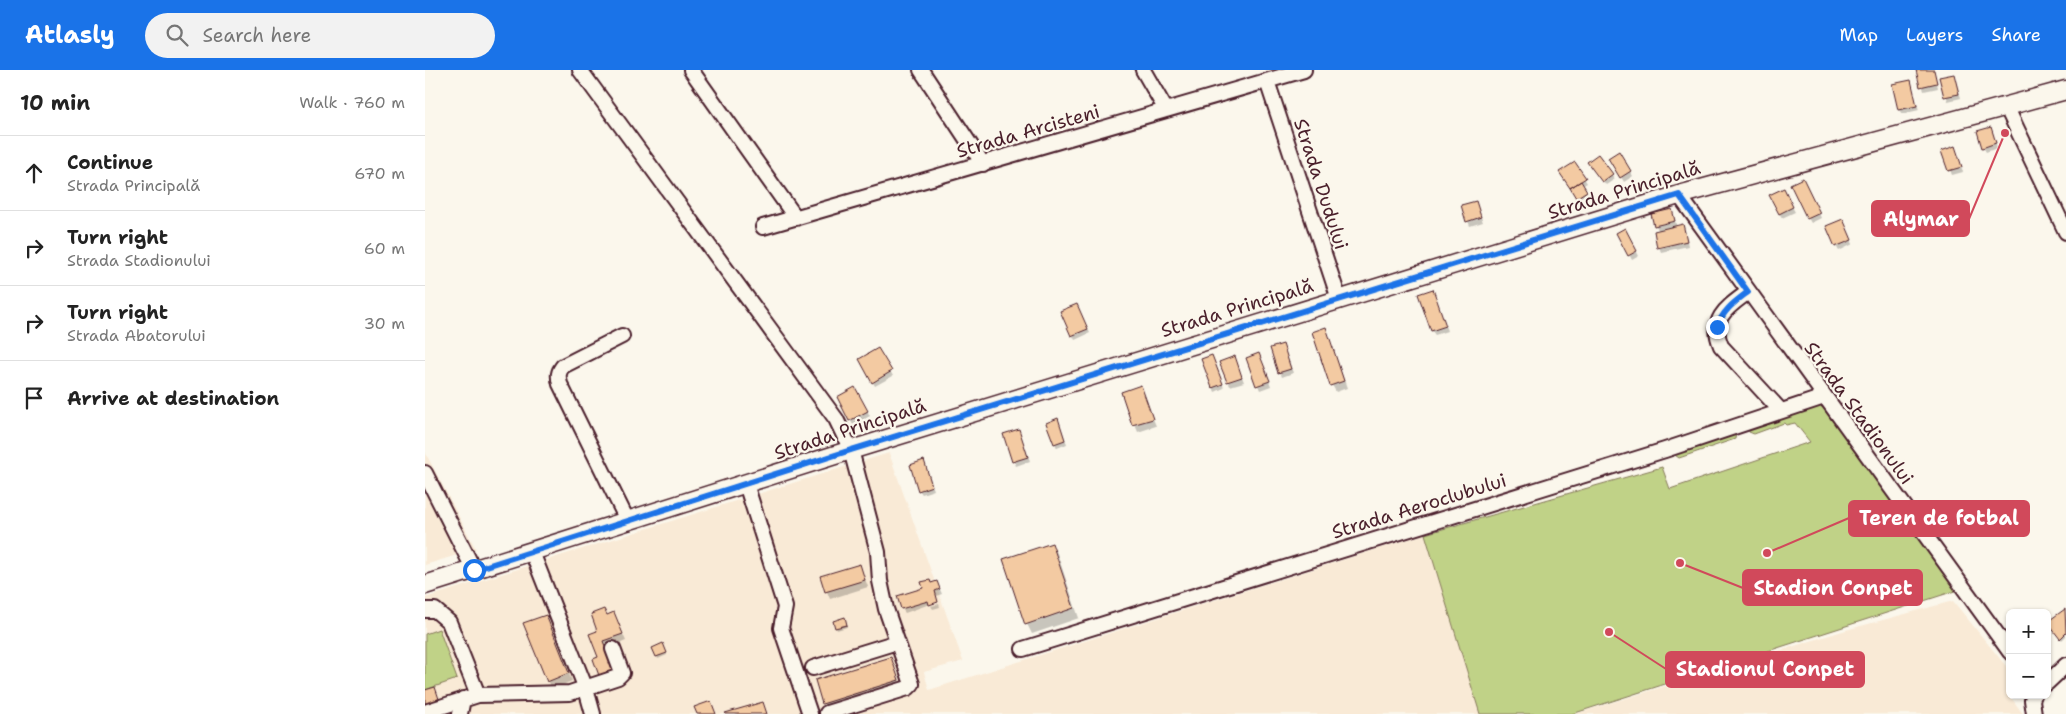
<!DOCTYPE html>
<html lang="en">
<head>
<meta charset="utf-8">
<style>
  :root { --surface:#fff; --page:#f2f2f2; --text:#222; --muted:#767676; --line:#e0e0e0; --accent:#1a73e8 }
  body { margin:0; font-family:"Shantell Sans",sans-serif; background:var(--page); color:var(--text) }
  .controls { position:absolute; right:15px; bottom:15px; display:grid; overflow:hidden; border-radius:8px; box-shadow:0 1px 4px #0004 }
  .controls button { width:45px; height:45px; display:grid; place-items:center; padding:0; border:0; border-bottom:1px solid var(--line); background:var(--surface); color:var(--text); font:25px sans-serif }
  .stop { position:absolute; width:15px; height:15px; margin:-11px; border:4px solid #1a73e8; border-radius:50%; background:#fff }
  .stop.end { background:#1a73e8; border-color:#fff; box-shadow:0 1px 5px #0008 }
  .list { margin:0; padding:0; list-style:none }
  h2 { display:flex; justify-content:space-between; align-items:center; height:65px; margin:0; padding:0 20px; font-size:21px }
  h2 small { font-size:16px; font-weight:400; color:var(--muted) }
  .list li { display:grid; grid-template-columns:32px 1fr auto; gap:15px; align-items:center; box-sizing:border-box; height:75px; padding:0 20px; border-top:1px solid var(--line) }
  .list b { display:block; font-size:19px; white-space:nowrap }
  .list p { margin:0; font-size:16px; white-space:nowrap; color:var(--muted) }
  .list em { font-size:16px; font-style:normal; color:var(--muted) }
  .icon { flex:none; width:28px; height:28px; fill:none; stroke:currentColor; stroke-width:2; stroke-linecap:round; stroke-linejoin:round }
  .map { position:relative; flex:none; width:1641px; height:644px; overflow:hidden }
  header { display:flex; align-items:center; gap:30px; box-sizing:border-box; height:70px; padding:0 25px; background:var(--accent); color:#fff }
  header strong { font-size:24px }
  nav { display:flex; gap:28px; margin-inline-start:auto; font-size:18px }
  .search { width:350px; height:45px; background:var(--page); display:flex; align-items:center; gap:12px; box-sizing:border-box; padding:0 18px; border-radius:28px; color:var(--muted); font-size:19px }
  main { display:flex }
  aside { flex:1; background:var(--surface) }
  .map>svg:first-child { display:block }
  .built { fill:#f9ead6 }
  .green { fill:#c0d287; stroke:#857859 }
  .shadow { fill:#0003 }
  .building { fill:#f3caa2; stroke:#4a1f2b }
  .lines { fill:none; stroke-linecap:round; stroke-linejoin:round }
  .minor-casing { stroke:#4a1f2b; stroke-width:18 }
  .major-casing { stroke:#4a1f2b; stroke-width:21 }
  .minor { stroke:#fbf7ec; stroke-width:14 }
  .major { stroke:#fbf7ec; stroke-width:18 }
  .route { stroke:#1a73e8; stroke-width:6 }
  .labels { text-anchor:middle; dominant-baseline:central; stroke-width:4.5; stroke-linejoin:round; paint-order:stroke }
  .street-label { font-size:19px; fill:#4a1f2b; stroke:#fbf7ec }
  .leader { fill:none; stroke:#d1495b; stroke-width:2 }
  .callout-dot { fill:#d1495b; stroke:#fbf7ec; stroke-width:2 }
  .callout { fill:#d1495b; stroke:#d1495b; stroke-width:2 }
  .callout-label { font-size:20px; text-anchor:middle; font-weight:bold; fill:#fff }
</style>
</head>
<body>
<header>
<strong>Atlasly</strong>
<div class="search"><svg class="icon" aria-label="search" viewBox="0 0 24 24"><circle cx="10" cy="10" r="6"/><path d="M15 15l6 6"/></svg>Search here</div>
<nav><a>Map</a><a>Layers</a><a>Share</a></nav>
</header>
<main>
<aside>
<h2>10 min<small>Walk · 760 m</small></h2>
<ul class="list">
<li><svg class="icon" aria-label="ahead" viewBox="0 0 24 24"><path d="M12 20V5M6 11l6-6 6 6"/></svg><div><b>Continue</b><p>Strada Principală</p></div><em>670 m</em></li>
<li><svg class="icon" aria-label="right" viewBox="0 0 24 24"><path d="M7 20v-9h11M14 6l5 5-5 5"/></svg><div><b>Turn right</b><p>Strada Stadionului</p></div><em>60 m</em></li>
<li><svg class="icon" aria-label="right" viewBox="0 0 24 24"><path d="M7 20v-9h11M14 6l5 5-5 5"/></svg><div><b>Turn right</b><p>Strada Abatorului</p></div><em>30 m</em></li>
<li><svg class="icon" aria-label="arrive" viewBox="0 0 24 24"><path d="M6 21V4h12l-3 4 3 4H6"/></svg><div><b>Arrive at destination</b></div></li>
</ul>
</aside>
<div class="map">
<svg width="1641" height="644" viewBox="0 0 1641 644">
  <rect width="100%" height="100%" fill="#fbf7ec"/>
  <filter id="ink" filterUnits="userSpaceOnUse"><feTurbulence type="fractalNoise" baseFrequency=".02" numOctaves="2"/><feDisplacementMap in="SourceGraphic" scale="10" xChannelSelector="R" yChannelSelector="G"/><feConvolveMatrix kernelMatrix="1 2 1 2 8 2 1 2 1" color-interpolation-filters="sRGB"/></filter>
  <g filter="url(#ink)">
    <path class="built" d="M0 382 51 479 0 495Z
      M464 383 538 591 499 602 504 620 1000 464 1055 644H0V528Z
      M1528 531 1585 601V620L1582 622 1598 644H1150L1421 560Z"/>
    <path class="green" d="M1379 332 1401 336 1536 519 1147 644H1055L1000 464 1237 397 1245 419 1385 372 1370 353 1361 355 1359 353 1329 364 1324 362 1323 356Z
      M1311 363 1310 369 1254 388 1250 385V381Z
      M14 559 32 609 0 620V564Z"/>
    <path class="shadow" d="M1493 0H1509L1513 18 1499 21Z
      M1529 5 1536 28 1523 31 1516 8Z
      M1485 11 1494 40 1477 44 1474 40Z
      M1568 63 1572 78 1561 82 1558 77Z
      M1530 78 1538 102 1527 105 1518 82Z
      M1193 83 1208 106 1199 112 1185 88Z
      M1167 96 1187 105 1190 109 1181 115Z
      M1138 107 1159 108 1162 113 1157 116 1162 123 1153 129Z
      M1380 114 1396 148 1386 153 1383 148Z
      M1358 120 1370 142 1357 148 1345 126Z
      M1050 132 1058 152 1045 156 1037 136Z
      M1246 140 1252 157 1257 156 1260 160 1263 176 1236 182 1234 177V161L1231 156Z
      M1420 155 1428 174 1414 181 1411 176Z
      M1200 159 1214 186 1207 190 1193 163Z
      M1010 225 1022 261 1010 265 1007 261Z
      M654 240 665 263 650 270 636 242Z
      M901 259 922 318 911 322 907 315Z
      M846 279 860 280 868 303 857 307Z
      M453 280 468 306 450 316 435 289Z
      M787 286 799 318 790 322 788 317Z
      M810 288 819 312 805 316 796 293Z
      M822 289H836L846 316 835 320Z
      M715 316 731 356 713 362 697 323Z
      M430 319 445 346 428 355 413 328Z
      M635 354 642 374 632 378 630 373Z
      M596 365 605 391 591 396 589 391Z
      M501 396 509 420 497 424 494 420Z
      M626 474 632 483 654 548 607 564 602 554Z
      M435 495 443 517 405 529 396 507Z
      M512 513 517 524 511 526 513 531 480 543 477 539 500 519Z
      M514 534 515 537 508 539 506 536Z
      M1639 540 1641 566 1637 570 1624 553Z
      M120 546 147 611 127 619 100 554Z
      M182 546 192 551 201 571 181 579 194 612 174 588V561Z
      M420 551 422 557 412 560 409 552Z
      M238 575 242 585 233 589 229 579Z
      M466 588 477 617 402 640 398 633Z"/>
    <path class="building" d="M1491 0H1509L1512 13 1495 17Z
      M1529 4 1534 24 1519 27 1514 7Z
      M1486 10 1492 36 1473 40 1467 14Z
      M1566 57 1571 73 1557 78 1552 61Z
      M1530 76 1537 97 1523 101 1516 81Z
      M1194 81 1206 101 1195 108 1183 88Z
      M1173 84 1188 104 1177 112 1162 92Z
      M1150 92 1161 108 1145 118 1134 102Z
      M1378 108 1395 143 1382 149 1365 114Z
      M1156 111 1162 121 1151 128 1145 118Z
      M1359 118 1368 137 1354 144 1344 125Z
      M1051 131 1056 147 1041 152 1036 135Z
      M1247 139 1250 151 1229 156 1226 144Z
      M1418 149 1427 170 1410 177 1401 156Z
      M1258 154 1262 171 1232 178 1229 161Z
      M1200 158 1212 181 1203 186 1191 163Z
      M1008 219 1021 256 1006 261 993 224Z
      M652 234 663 259 646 266 635 241Z
      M901 257 919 311 905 316 887 262Z
      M858 274 866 299 853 303 845 278Z
      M453 278 467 301 447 313 434 289Z
      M834 283 845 311 831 316 821 288Z
      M787 285 798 314 787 318 776 289Z
      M810 286 817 307 802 312 794 292Z
      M716 315 728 349 707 355 696 322Z
      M430 317 443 341 424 351 412 327Z
      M633 348 640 370 629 374 621 353Z
      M594 359 603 387 587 392 578 364Z
      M499 390 507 416 493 421 485 395Z
      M627 473 649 538 600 555 578 489Z
      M435 494 440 510 400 522 395 506Z
      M505 510 506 513 512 511 515 519 510 521 513 532 504 535 503 531 476 539 472 526 498 518 496 512Z
      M179 539 182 545 189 542 198 564 178 571 191 605 176 611 168 589 173 587 164 564 172 561 166 544Z
      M1640 539 1641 563 1635 569 1622 552Z
      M121 545 144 603 122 612 98 553Z
      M420 547 422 555 410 558 408 551Z
      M238 573 242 583 231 587 227 578Z
      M466 587 474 610 397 634 390 610Z
      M10 617 15 632 0 637V620Z
      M286 631 291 644H272L269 637Z
      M338 632 342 644H301L300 643Z"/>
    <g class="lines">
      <g class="minor-casing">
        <path id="minor" d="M155 0 411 349 426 380 453 482 455 511 461 539 487 614 483 618 402 643
          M266 0 371 148
          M496 0 558 94
          M718 0 741 40
          M842 11 914 229
          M1581 36 1641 162
          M1254 125 1585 582
          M338 157 879 0
          M1323 222C1303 237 1284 248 1296 276L1356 341
          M197 266 138 296C133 302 133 306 135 314L203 452
          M0 403 49 500
          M321 414 360 537 356 558 385 644
          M107 482 161 619 168 644
          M0 540H10L24 552 53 625
          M598 579 1240 380 1399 327
          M388 598 472 572
          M1622 613 1641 595
          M0 642 53 625 145 623 193 607 197 603 188 579
          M35 644 38 629
          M1609 644 1607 630 1609 625"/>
      </g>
      <g class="major-casing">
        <path id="major" d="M0 515 426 380 1254 125 1641 20"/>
      </g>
      <use href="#minor" class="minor"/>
      <use href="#major" class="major"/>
    </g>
  </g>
  <g class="lines" filter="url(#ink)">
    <path class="route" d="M49 500 426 380 1254 125 1323 222C1310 232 1298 240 1292 257"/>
  </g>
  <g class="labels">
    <g class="street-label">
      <text transform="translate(603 61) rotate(-16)">Strada Arcisteni</text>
      <text transform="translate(896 114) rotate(72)">Strada Dudului</text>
      <text transform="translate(1199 120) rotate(-17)">Strada Principală</text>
      <text transform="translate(812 238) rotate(-17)">Strada Principală</text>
      <text transform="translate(1434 343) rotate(54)">Strada Stadionului</text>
      <text transform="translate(425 359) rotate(-18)">Strada Principală</text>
      <text transform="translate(994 436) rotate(-17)">Strada Aeroclubului</text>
    </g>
  </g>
  <path class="leader" d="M1580 63L1544 149M1342 483L1424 448M1255 493L1318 518M1184 562L1241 599"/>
  <g class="callout-dot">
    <circle cx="1580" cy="63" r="5"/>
    <circle cx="1342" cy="483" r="5"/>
    <circle cx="1255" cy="493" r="5"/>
    <circle cx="1184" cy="562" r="5"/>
  </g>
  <g class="callout">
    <rect x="1447" y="131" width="97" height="35" rx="5"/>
    <rect x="1424" y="431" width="180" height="35" rx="5"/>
    <rect x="1318" y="500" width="179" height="35" rx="5"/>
    <rect x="1241" y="582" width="198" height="35" rx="5"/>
  </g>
  <g class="callout-label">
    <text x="1496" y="156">Alymar</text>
    <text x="1514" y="455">Teren de fotbal</text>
    <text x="1408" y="525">Stadion Conpet</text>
    <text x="1340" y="606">Stadionul Conpet</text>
  </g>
</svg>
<div class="controls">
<button>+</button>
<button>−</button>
</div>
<div class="stop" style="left:49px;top:500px"></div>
<div class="stop end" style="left:1292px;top:257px"></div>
</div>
</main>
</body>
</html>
